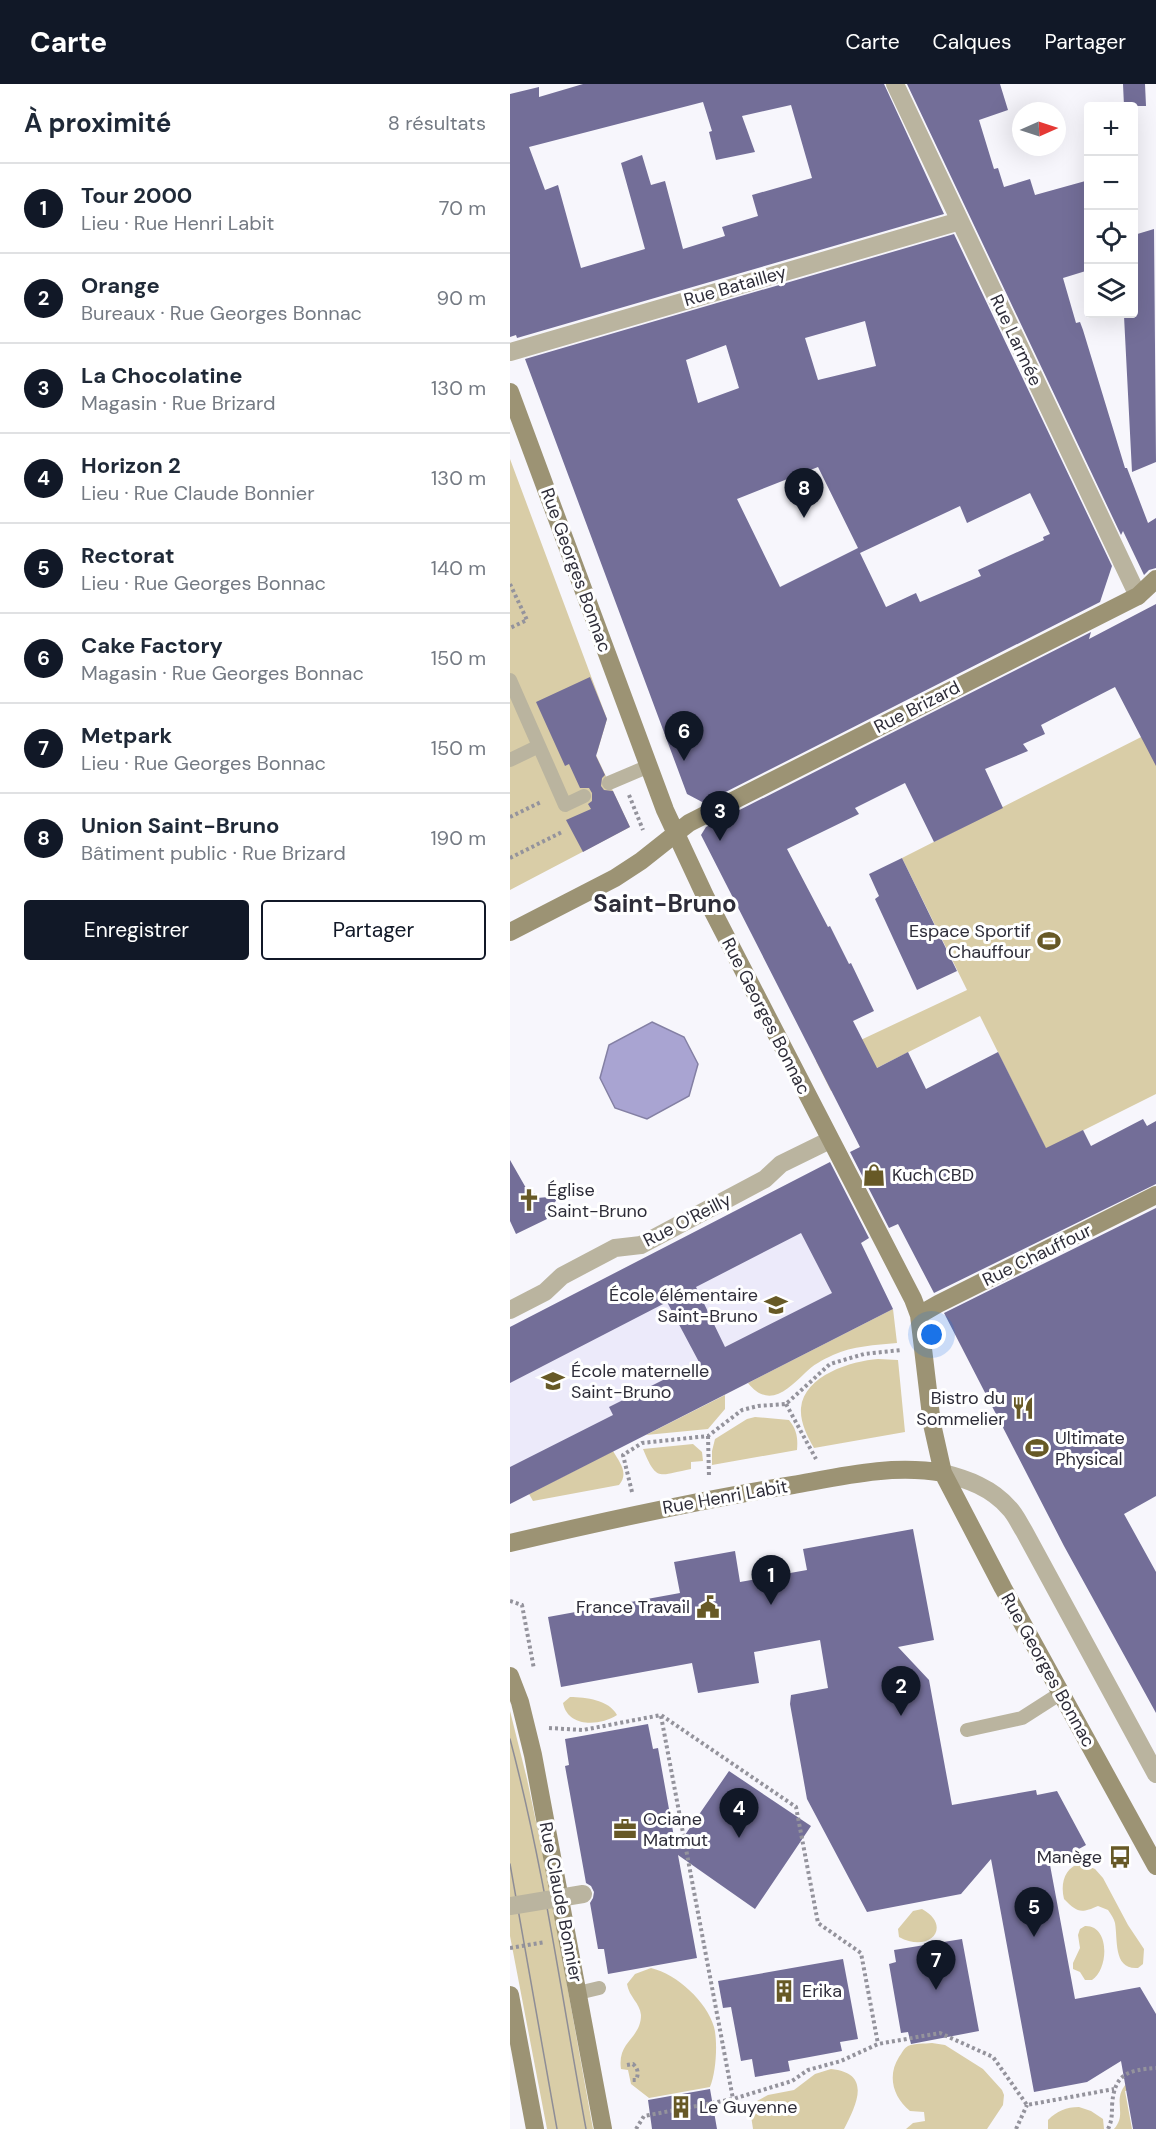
<!DOCTYPE html>
<html lang="fr">
<head>
<meta charset="utf-8">
<style>
  :root { --surface:#fff; --page:#f6f6f7; --text:#1f2937; --muted:#747a83; --line:#e0e1e3; --accent:#111827 }
  body { margin:0; font-family:"DM Sans",sans-serif; background:var(--page); color:var(--text) }
  .controls { position:absolute; right:18px; top:18px; display:grid; overflow:hidden; border-radius:6px; box-shadow:0 6px 24px #0002 }
  .controls button { width:54px; height:54px; display:grid; place-items:center; padding:0; border:0; border-bottom:2px solid var(--line); background:var(--surface); color:var(--text); font:30px sans-serif }
  .compass { position:absolute; left:502px; top:18px; width:54px; height:54px; border-radius:50%; background:var(--surface); box-shadow:0 6px 24px #0002; rotate:87deg }
  .you { position:absolute; left:422px; top:1251px; width:21px; height:21px; margin:-15px; border:4px solid #fff; border-radius:50%; background:#1a73e8; box-shadow:0 0 0 9px #1a73e833 }
  .badge { display:grid; place-items:center; width:39px; height:39px; border-radius:50%; background:var(--accent); color:#fff; font-size:20px; font-weight:700 }
  .pin { position:absolute; translate:-50% -50px; filter:drop-shadow(0 2px 3px #0008) }
  .pin::after { content:''; position:absolute; top:32px; width:21px; height:18px; background:inherit; clip-path:polygon(0 0,100% 0,50% 100%) }
  .list { margin:0; padding:0; list-style:none }
  h2 { display:flex; justify-content:space-between; align-items:center; height:78px; margin:0; padding:0 24px; font-size:26px }
  h2 small { font-size:20px; font-weight:400; color:var(--muted) }
  .list li { display:grid; grid-template-columns:39px 1fr auto; gap:18px; align-items:center; box-sizing:border-box; height:90px; padding:0 24px; border-top:2px solid var(--line) }
  .list b { display:block; font-size:22px; white-space:nowrap }
  .list p { margin:0; font-size:20px; white-space:nowrap; color:var(--muted) }
  .list em { font-size:20px; font-style:normal; color:var(--muted) }
  .actions { display:flex; gap:12px; padding:18px 24px }
  .actions a { flex:1; padding:14px 0; border:2px solid var(--accent); border-radius:6px; text-align:center; font-size:21px; color:var(--accent) }
  .actions .main { background:var(--accent); color:#fff }
  .icon { flex:none; width:33px; height:33px; fill:none; stroke:currentColor; stroke-width:2; stroke-linecap:round; stroke-linejoin:round }
  .map { position:relative; flex:none; width:646px; height:2045px; overflow:hidden }
  header { display:flex; align-items:center; gap:36px; box-sizing:border-box; height:84px; padding:0 30px; background:var(--accent); color:#fff }
  header strong { font-size:28px }
  nav { display:flex; gap:33px; margin-inline-start:auto; font-size:21px }
  main { display:flex }
  aside { flex:1; background:var(--surface) }
  .map>svg:first-child { display:block }
  .built { fill:#eceafa }
  .green { fill:#d9cda7 }
  .water { fill:#a9a4d2; stroke:#8480a4; stroke-width:1.5 }
  .building { fill:#736e98; fill-rule:evenodd }
  .lines { fill:none; stroke-linecap:round; stroke-linejoin:round }
  .path { stroke:#94939c; stroke-width:4; stroke-dasharray:3 3; stroke-linecap:butt }
  .lane { stroke:#bab49f; stroke-width:14 }
  .street { stroke:#bab49f; stroke-width:18 }
  .secondary { stroke:#9c9374; stroke-width:18 }
  .tram { stroke:#8e8d96; stroke-width:1.5 }
  .street-bridge { stroke:#bab49f; stroke-width:18 }
  .labels { text-anchor:middle; dominant-baseline:central; stroke-width:6; stroke-linejoin:round; paint-order:stroke }
  .street-label { font-size:18px; fill:#2e2d39; stroke:#fff }
  .poi-label { font-size:18px; fill:#2e2d39; stroke:#fff; text-anchor:start }
  .district-label { font-size:24px; font-weight:bold; fill:#2e2d39; stroke:#fff }
</style>
</head>
<body>
<header>
<strong>Carte</strong>
<nav><a>Carte</a><a>Calques</a><a>Partager</a></nav>
</header>
<main>
<aside>
<h2>À proximité<small>8 résultats</small></h2>
<ul class="list">
<li><span class="badge">1</span><div><b>Tour 2000</b><p>Lieu · Rue Henri Labit</p></div><em>70 m</em></li>
<li><span class="badge">2</span><div><b>Orange</b><p>Bureaux · Rue Georges Bonnac</p></div><em>90 m</em></li>
<li><span class="badge">3</span><div><b>La Chocolatine</b><p>Magasin · Rue Brizard</p></div><em>130 m</em></li>
<li><span class="badge">4</span><div><b>Horizon 2</b><p>Lieu · Rue Claude Bonnier</p></div><em>130 m</em></li>
<li><span class="badge">5</span><div><b>Rectorat</b><p>Lieu · Rue Georges Bonnac</p></div><em>140 m</em></li>
<li><span class="badge">6</span><div><b>Cake Factory</b><p>Magasin · Rue Georges Bonnac</p></div><em>150 m</em></li>
<li><span class="badge">7</span><div><b>Metpark</b><p>Lieu · Rue Georges Bonnac</p></div><em>150 m</em></li>
<li><span class="badge">8</span><div><b>Union Saint-Bruno</b><p>Bâtiment public · Rue Brizard</p></div><em>190 m</em></li>
</ul>
<div class="actions"><a class="main">Enregistrer</a><a>Partager</a></div>
</aside>
<div class="map">
<svg width="646" height="2045" viewBox="0 0 646 2045">
  <rect width="100%" height="100%" fill="#f7f6fc"/>
  <path class="built" d="M312 1082 383 1225 0 1420V1243Z"/>
  <path class="green" d="M0 375 97 635 87 669H85L120 743 0 806Z
    M646 613V1010L536 1065 470 932 321 1007 306 977 457 906 392 774 645 646Z
    M383 1225 387 1259C365 1261 343 1262 323 1271 312 1276 303 1281 295 1289 277 1306 259 1325 238 1299Z
    M368 1275 388 1276 395 1348 304 1364C297 1352 290 1338 291 1324 294 1291 342 1277 368 1275Z
    M215 1311V1325L198 1345 136 1351Z
    M245 1333 279 1336C287 1346 288 1354 287 1366L202 1381V1367L205 1355 237 1335Z
    M183 1360 192 1368 193 1377 181 1378V1385C149 1391 147 1399 133 1365Z
    M103 1367C110 1379 119 1389 109 1401L23 1417 19 1410Z
    M60 1613C76 1613 99 1616 107 1631 90 1642 58 1644 53 1619Z
    M0 1627 17 1695 37 1790 83 2045H37L0 1852Z
    M571 1779 585 1785 593 1794 618 1841 634 1865 633 1880 628 1884C603 1886 608 1856 605 1839 604 1835 601 1830 598 1826L588 1822C570 1830 567 1828 554 1815 550 1799 555 1783 571 1779Z
    M412 1825C443 1842 420 1870 389 1853L388 1845 403 1827Z
    M575 1842C600 1841 599 1885 582 1896H575L570 1888 563 1885V1879L570 1864 568 1851 570 1845Z
    M141 1884C167 1890 197 1918 204 1943 208 1958 206 1989 200 2003L139 2014 121 2000 118 1986 111 1985C107 1957 131 1955 131 1931 130 1919 119 1913 117 1900L125 1890Z
    M422 1959 435 1961 473 1985 492 2006 494 2011 493 2021 477 2045H396L403 2039 415 2037 414 2028 400 2027C383 2013 377 1992 389 1973 392 1969 394 1964 398 1962 405 1959 414 1960 422 1959Z
    M321 1985C362 1989 347 2020 334 2045H243L240 2025 247 2017 258 2011 284 2006 305 1990Z
    M620 1996 646 2002 615 2007 622 2045H604C619 2028 599 2015 620 1996Z
    M569 2023 581 2027 593 2035 594 2045H538V2036C547 2027 556 2023 569 2023Z"/>
  <path class="water" d="M142 938 174 953 188 980 179 1012 137 1035 105 1024 90 994 99 961Z"/>
  <path class="building" d="M73 0H374L434 130 7 254 6 251 0 253V10L29 3V13ZM193 18 202 47 199 48 206 76 245 68 232 32 281 21 302 94 242 111 248 132 212 143 215 152 173 165 155 97 141 101 132 71 111 79 135 165 71 184 48 101 35 106 19 63Z
    M397 0H490L498 26 469 36 484 85 488 84 494 103 520 95 525 111 579 96V186L553 194 566 239 570 238 573 246 615 384H617L638 439 646 434V484L639 486 634 491 613 447 611 451Z
    M613 0H635L636 22H614Z
    M644 145 646 378 622 388 614 232 624 230V151Z
    M444 150 602 482 590 518 194 719 177 710 15 275ZM355 237 366 282 308 296 295 254ZM216 261 229 304 188 319 176 276ZM308 383 348 464 270 503 227 415ZM520 409 540 450 533 453 534 456 468 486 471 492 410 518 406 509 376 523 350 469 450 422 457 439Z
    M646 520V682L605 603 531 641 535 650 513 660 518 667 475 685 493 724 424 758 395 699 345 724 349 730 277 765 318 843 320 842 339 880 341 879 364 927 343 937 367 984 398 968 416 1005 488 968 536 1064 573 1046 581 1062 633 1035 637 1042 646 1037V1100L424 1209 388 1140 379 1144 340 1068 350 1063 191 751 196 743 581 548 579 555Z
    M80 593 97 635 86 672 95 691 92 694 91 702 94 706 103 707 120 743 73 768 56 736 81 725 78 720 82 717V709L79 704H70L59 680 55 682 26 618Z
    M392 774 447 887 407 906 365 815 369 812 359 790Z
    M0 1076 20 1111 25 1109 27 1114 50 1112 35 1130 37 1135 6 1150 0 1137Z
    M320 1078 359 1154 351 1159 383 1225 0 1420V1383L103 1331 99 1323 189 1278 157 1218 0 1299V1243ZM291 1149 322 1209 215 1263 186 1203Z
    M646 1124V1412L614 1430 646 1488V1629L554 1462 434 1229Z
    M403 1445 424 1556 388 1563 419 1596 442 1721 526 1706 527 1711 547 1707 576 1761 540 1781 565 1915 630 1903 646 1930V2045H623L611 1977 577 1998 524 2008 481 1775 451 1810 357 1828 297 1715 280 1620 281 1611 318 1604 310 1556 244 1568 249 1599 188 1609 182 1579 51 1603 38 1533 170 1509 164 1478 225 1467 230 1498 297 1486 293 1465Z
    M138 1640 143 1665 148 1664 166 1764 219 1687 301 1742 245 1825 168 1771 187 1874 98 1890 94 1865H88L80 1819 83 1814 84 1808 81 1802 76 1799 55 1682 59 1681 55 1655Z
    M452 1855 469 1947 401 1960 398 1948 391 1949 379 1880 386 1878 384 1866Z
    M333 1875 348 1955 330 1958 332 1967 278 1977 280 1987 245 1993 242 1975 231 1977 221 1923 213 1924 208 1897Z
    M200 2005 207 2045H142L138 2016Z"/>
  <g class="lines">
    <path class="path" d="M0 500 17 536 0 544
      M119 711 133 746
      M0 733 31 718
      M0 774 52 748
      M276 1320 306 1375
      M198 1352 199 1393
      M122 1408 113 1371 132 1359 198 1352 232 1326 248 1322 276 1320 320 1280 354 1270 391 1266
      M0 1517 12 1521 24 1585
      M151 1632 223 2015
      M39 1644 73 1646 151 1631 286 1723 308 1839 351 1869 368 1960
      M0 1864 35 1858
      M117 1981 123 1980C128 1985 129 1989 126 1996H120
      M126 2045 134 2032 223 2015 282 1997 298 1986 331 1977 368 1960 430 1949 483 1973 517 2021 604 2005
      M506 2045 517 2021
      M598 2045C602 2037 602 2030 602 2022 604 1990 617 1986 646 1984"/>
    <path class="lane" d="M0 596 55 721 74 712
      M0 676 29 662
      M99 699 139 682
      M457 1646 512 1634 551 1609
      M68 1909 89 1904"/>
    <path class="street" d="M385 0 628 512
      M0 268 450 137
      M0 1226 35 1208 52 1192 105 1164 131 1161 255 1095 271 1080 320 1056
      M433 1389C457 1395 482 1404 499 1424 505 1430 509 1439 514 1447L646 1690"/>
    <path class="secondary" d="M0 308 155 726 196 814 403 1215 409 1231 422 1340 433 1389 493 1504 646 1782
      M0 848 105 794 131 777 179 739 628 512 646 495
      M409 1231 428 1220 646 1111
      M0 1459C94 1437 188 1416 283 1401 333 1392 383 1380 433 1389
      M0 1592 10 1618 23 1671 93 2045
      M0 1911 25 2045"/>
    <path class="tram" d="M0 1655C34 1783 52 1915 76 2045
      M0 1780 47 2045"/>
    <path class="street-bridge" d="M0 1822 73 1810"/>
  </g>
  <defs>
    <g id="stadium-bare" transform="scale(1.8)"><path d="M0-5a6.5 5 0 1 0 0 10a6.5 5 0 1 0 0-10ZM-3.5-1.8h7v3.6h-7Z" fill="#675926" stroke="#fff" stroke-width="2.5" paint-order="stroke"/></g>
    <g id="shop-bare" transform="scale(1.8)"><path d="M-5-2.5h2.3a2.7 3.5 0 0 1 5.4 0H5L5.5 6h-11ZM-1.5-2.5h3a1.5 2.3 0 0 0-3 0Z" fill="#675926" stroke="#fff" stroke-width="2.5" paint-order="stroke"/></g>
    <g id="church-bare" transform="scale(1.8)"><path d="M-1.2-6h2.4v3.5h3.3v2.4h-3.3V6h-2.4V-.1h-3.3v-2.4h3.3Z" fill="#675926" stroke="#fff" stroke-width="2.5" paint-order="stroke"/></g>
    <g id="school-bare" transform="scale(1.8)"><path d="M0-5L7-2L0 1L-7-2ZM-4 1L0 2.5L4 1V4Q0 6-4 4Z" fill="#675926" stroke="#fff" stroke-width="2.5" paint-order="stroke"/></g>
    <g id="restaurant-bare" transform="scale(1.8)"><path d="M-5-6h1v4h1v-4h1v4h1v-4h1v5L-1.5 .5V6h-2V.5L-5-1ZM5-6V6H3V1.5H1.5Q1.5-4 5-6Z" fill="#675926" stroke="#fff" stroke-width="2.5" paint-order="stroke"/></g>
    <g id="civic-bare" transform="scale(1.8)"><path d="M-.6-6.5H3V-4.5H.6V-3L4-1V1h2V6H-6V1h2V-1L-.6-3ZM-1.2 2.5V6h2.4V2.5Z" fill="#675926" stroke="#fff" stroke-width="2.5" paint-order="stroke"/></g>
    <g id="office-bare" transform="scale(1.8)"><path d="M-6-3h4V-5.5h4V-3h4V5H-6ZM-1-4.5V-3h2v-1.5ZM-6 0V1H6V0Z" fill="#675926" stroke="#fff" stroke-width="2.5" paint-order="stroke"/></g>
    <g id="bus-bare" transform="scale(1.8)"><path d="M-5-6H5V4H4V6H2V4H-2V6H-4V4H-5ZM-3.5-4V0h7V-4ZM-3.5 1.2v1.5H-2V1.2ZM2 1.2v1.5H3.5V1.2Z" fill="#675926" stroke="#fff" stroke-width="2.5" paint-order="stroke"/></g>
    <g id="building-bare" transform="scale(1.8)"><path d="M-4-6H4V6H1V3H-1V6H-4ZM-2.5-4.3h1.7v1.8h-1.7ZM.8-4.3h1.7v1.8H.8ZM-2.5-1h1.7V.8h-1.7ZM.8-1h1.7V.8H.8Z" fill="#675926" stroke="#fff" stroke-width="2.5" paint-order="stroke"/></g>
  </defs>
  <g fill-rule="evenodd">
    <use href="#stadium-bare" x="539" y="857"/>
    <use href="#shop-bare" x="364" y="1091"/>
    <use href="#church-bare" x="19" y="1116"/>
    <use href="#school-bare" x="266" y="1221"/>
    <use href="#school-bare" x="43" y="1297"/>
    <use href="#restaurant-bare" x="513" y="1324"/>
    <use href="#stadium-bare" x="527" y="1364"/>
    <use href="#civic-bare" x="198" y="1523"/>
    <use href="#office-bare" x="115" y="1745"/>
    <use href="#bus-bare" x="610" y="1773"/>
    <use href="#building-bare" x="274" y="1907"/>
    <use href="#building-bare" x="171" y="2023"/>
  </g>
  <g class="labels">
    <g class="street-label">
      <text transform="translate(225 202) rotate(-16)">Rue Batailley</text>
      <text transform="translate(506 256) rotate(65)">Rue Larmée</text>
      <text transform="translate(66 486) rotate(70)">Rue Georges Bonnac</text>
      <text transform="translate(407 623) rotate(-27)">Rue Brizard</text>
      <text transform="translate(256 932) rotate(63)">Rue Georges Bonnac</text>
      <text transform="translate(177 1136) rotate(-27)">Rue O'Reilly</text>
      <text transform="translate(527 1171) rotate(-26)">Rue Chauffour</text>
      <text transform="translate(215 1413) rotate(-10)">Rue Henri Labit</text>
      <text transform="translate(538 1586) rotate(61)">Rue Georges Bonnac</text>
      <text transform="translate(51 1818) rotate(79)">Rue Claude Bonnier</text>
    </g>
    <g class="poi-label">
      <text x="521" y="847" text-anchor="end">Espace Sportif<tspan x="521" dy="21">Chauffour</tspan></text>
      <text x="382" y="1091">Kuch CBD</text>
      <text x="37" y="1106">Église<tspan x="37" dy="21">Saint-Bruno</tspan></text>
      <text x="248" y="1211" text-anchor="end">École élémentaire<tspan x="248" dy="21">Saint-Bruno</tspan></text>
      <text x="61" y="1287">École maternelle<tspan x="61" dy="21">Saint-Bruno</tspan></text>
      <text x="495" y="1314" text-anchor="end">Bistro du<tspan x="495" dy="21">Sommelier</tspan></text>
      <text x="545" y="1354">Ultimate<tspan x="545" dy="21">Physical</tspan></text>
      <text x="180" y="1523" text-anchor="end">France Travail</text>
      <text x="133" y="1735">Ociane<tspan x="133" dy="21">Matmut</tspan></text>
      <text x="592" y="1773" text-anchor="end">Manège</text>
      <text x="292" y="1907">Erika</text>
      <text x="189" y="2023">Le Guyenne</text>
    </g>
    <g class="district-label">
      <text x="155" y="819">Saint-Bruno</text>
    </g>
  </g>
</svg>
<div class="controls">
<button>+</button>
<button>−</button>
<button><svg class="icon" aria-label="locate" viewBox="0 0 24 24"><circle cx="12" cy="12" r="6"/><path d="M12 2v4M12 18v4M2 12h4M18 12h4"/></svg></button>
<button><svg class="icon" aria-label="layers" viewBox="0 0 24 24"><path d="M12 4l9 5-9 5-9-5zM3 14l9 5 9-5"/></svg></button>
</div>
<svg class="compass" viewBox="-18 -18 36 36"><path d="M0-13l5 13h-10z" fill="#e53935"/><path d="M0 13l5-13h-10z" fill="#747a83"/></svg>
<div class="you"></div>
<div class="pin badge" style="left:261px;top:1521px">1</div>
<div class="pin badge" style="left:391px;top:1632px">2</div>
<div class="pin badge" style="left:210px;top:757px">3</div>
<div class="pin badge" style="left:229px;top:1754px">4</div>
<div class="pin badge" style="left:524px;top:1853px">5</div>
<div class="pin badge" style="left:174px;top:677px">6</div>
<div class="pin badge" style="left:426px;top:1906px">7</div>
<div class="pin badge" style="left:294px;top:434px">8</div>
</div>
</main>
</body>
</html>
